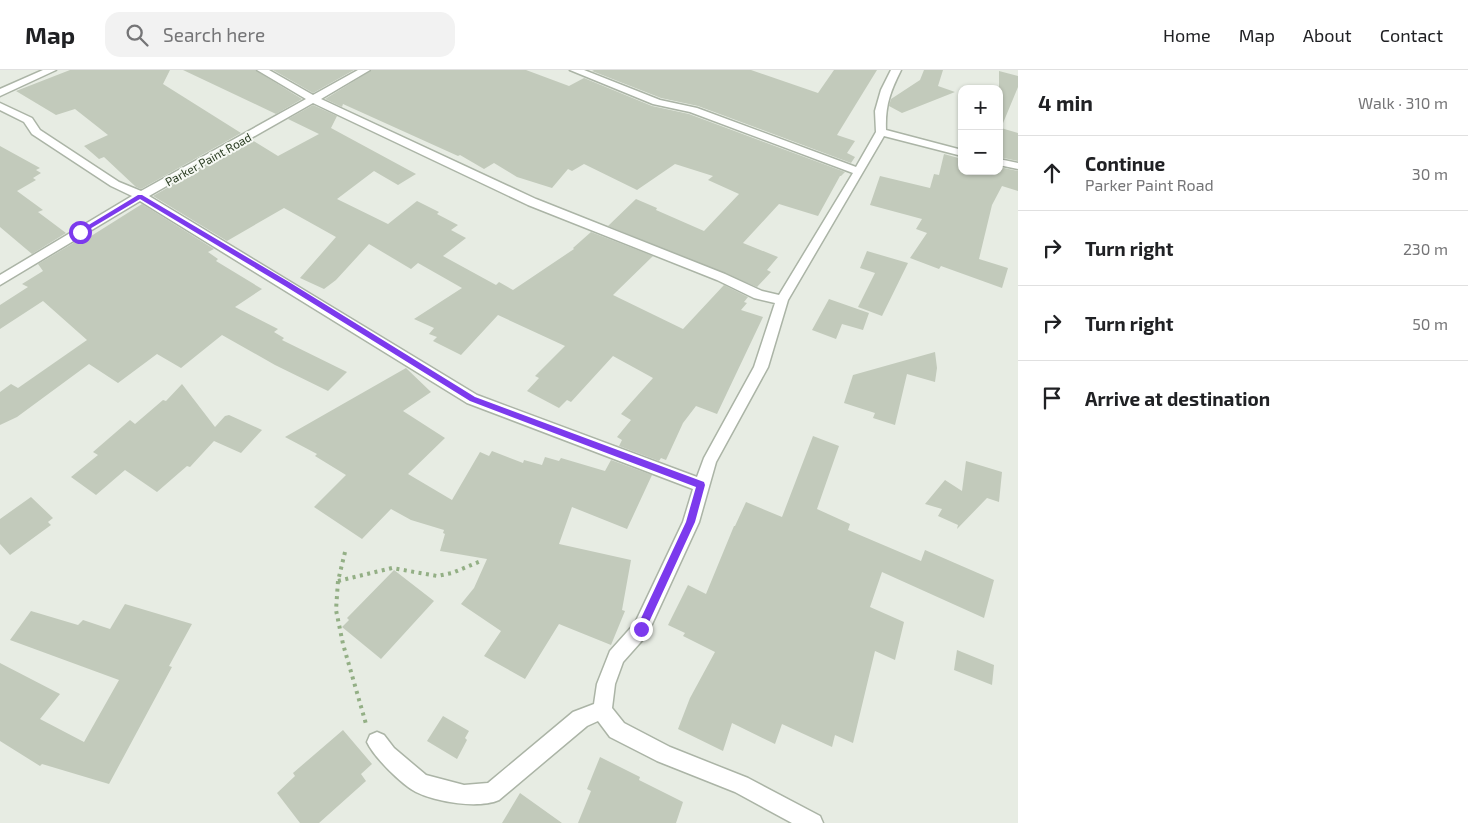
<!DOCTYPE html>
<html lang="en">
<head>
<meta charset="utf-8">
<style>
  :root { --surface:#fff; --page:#f2f2f2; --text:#202124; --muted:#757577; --line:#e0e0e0 }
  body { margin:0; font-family:"Exo 2",sans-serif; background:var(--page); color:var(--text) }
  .controls { position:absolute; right:15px; top:15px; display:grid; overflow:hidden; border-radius:10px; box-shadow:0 1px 4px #0004 }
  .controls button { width:45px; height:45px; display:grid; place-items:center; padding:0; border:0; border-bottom:1px solid var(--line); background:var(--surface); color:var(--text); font:25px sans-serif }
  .stop { position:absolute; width:15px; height:15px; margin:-11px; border:4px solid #7c3aed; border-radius:50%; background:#fff }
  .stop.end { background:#7c3aed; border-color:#fff; box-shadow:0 1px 5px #0008 }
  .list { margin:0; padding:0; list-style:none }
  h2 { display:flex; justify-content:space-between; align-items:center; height:65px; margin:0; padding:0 20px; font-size:21px }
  h2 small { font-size:16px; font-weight:400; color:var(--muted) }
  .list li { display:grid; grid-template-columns:32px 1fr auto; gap:15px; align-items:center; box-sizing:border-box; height:75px; padding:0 20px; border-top:1px solid var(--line) }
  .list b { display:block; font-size:19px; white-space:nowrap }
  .list p { margin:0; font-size:16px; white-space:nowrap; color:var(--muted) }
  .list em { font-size:16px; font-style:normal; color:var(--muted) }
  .icon { flex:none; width:28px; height:28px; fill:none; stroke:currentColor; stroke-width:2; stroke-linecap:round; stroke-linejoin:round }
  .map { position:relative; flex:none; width:1018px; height:753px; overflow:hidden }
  header { display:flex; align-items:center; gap:30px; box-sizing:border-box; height:70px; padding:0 25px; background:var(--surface); border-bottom:1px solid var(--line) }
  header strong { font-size:24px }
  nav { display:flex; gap:28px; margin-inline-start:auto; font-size:18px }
  .search { width:350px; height:45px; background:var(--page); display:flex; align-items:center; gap:12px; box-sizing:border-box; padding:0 18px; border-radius:15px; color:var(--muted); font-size:19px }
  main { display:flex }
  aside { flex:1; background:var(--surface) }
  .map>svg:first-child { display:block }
  .building { fill:#c2cabb }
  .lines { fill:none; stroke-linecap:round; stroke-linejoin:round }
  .minor-casing { stroke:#abb4a6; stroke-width:3 }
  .path { stroke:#93af85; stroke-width:4; stroke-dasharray:3 4.5; stroke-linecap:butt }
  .minor { fill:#fff; fill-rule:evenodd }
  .route { fill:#7c3aed }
  .labels { text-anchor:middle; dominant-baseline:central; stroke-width:4; stroke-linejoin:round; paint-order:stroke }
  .far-street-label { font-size:12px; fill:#2b3d23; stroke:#f6f9f4 }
</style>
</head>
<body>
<header>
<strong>Map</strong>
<div class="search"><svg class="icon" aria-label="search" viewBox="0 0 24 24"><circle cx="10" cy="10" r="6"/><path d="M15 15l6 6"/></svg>Search here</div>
<nav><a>Home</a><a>Map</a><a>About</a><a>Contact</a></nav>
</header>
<main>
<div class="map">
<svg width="1018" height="753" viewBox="0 0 1018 753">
  <rect width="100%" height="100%" fill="#e7ece3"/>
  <path class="building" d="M70 0H170L163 14 241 63 141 119 136 117 104 87 99 89 84 76 108 65 75 39 56 45 16 21Z
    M183 0H255L302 29 276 44Z
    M273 0H354L313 23Z
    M372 0H526L569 16 584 8 652 36 689 44 845 102 841 106H840L818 146 779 134 743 173 778 187 767 200 771 202 757 217 608 156 636 129 657 138 656 140 704 161 739 124 708 110 713 106 675 94 637 120 584 94 572 101 568 99 552 118 517 107 494 93 484 99 460 85 458 86 343 34 342 37 325 29Z
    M594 0H751L818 23 834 0H877L837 65 855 71 847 83 855 87 851 93 698 36 661 28 592 1Z
    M924 0H943L938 16 955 22 902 43 889 36 891 29 920 10Z
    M999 1 1018 6V17L1001 58 1018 63V91L999 87Z
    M313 35 337 46 331 58 416 104 398 115 374 101 337 129 388 154 417 131 439 142 437 144 458 155 451 160 466 168 443 186 496 215 499 212 513 220 574 179 573 178 591 162 653 186 613 225 683 259 724 215 748 227 744 232 747 233 741 240 763 247 717 344 696 336 683 353 666 390 661 388 659 391 619 376 622 370 617 367 631 350 621 344 653 308 613 286 571 332 567 330 559 338 527 321 539 308 535 306 565 276 498 245 461 285 433 271 437 267 429 264 434 258 414 249 462 218 418 193 411 199 369 174 336 210 324 219 300 208 336 167 284 138 227 171 153 126 252 70 278 86 319 64 288 49Z
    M0 76 40 98 36 100 41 103 33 108 36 110 17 121 43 140 38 142 66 163 32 184 0 157Z
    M944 84 962 89V101H999V97L1018 101V121L1002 116 992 135 979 189 1008 198 1002 218 941 196 939 199 910 188 927 163 916 159 922 149 870 135 880 106 930 118 934 104 939 105Z
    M142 134 214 179 208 182 218 189 216 191 262 219 235 237 278 259 274 262 284 268 282 270 347 302 328 321 275 295 222 265 181 298 157 284 118 313 89 294 17 347 0 355V322L11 314 18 318 87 270 43 231 0 259V235L28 217 22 214 43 201 38 194 77 171 80 173Z
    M867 181 908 193 882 246 858 237 875 203 860 198Z
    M829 229 869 243 863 260 842 254 836 269 812 260Z
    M935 282 937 298 935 312 907 304 895 355 873 348 875 343 844 333 853 305Z
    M406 298 431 322 403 341 445 368 408 404 452 430 480 382 489 386 492 381 523 393 524 390 542 395 545 387 559 391 561 388 605 401 611 390 652 405 627 459 572 437 559 474 631 490 622 540 625 541 611 575 559 554 525 609 484 586 501 561 461 534 474 518 487 489 440 481 445 464 443 463 444 460 411 450 391 439 362 469 314 437 346 405 315 386 317 384 285 367Z
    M182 314 215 357 225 346 229 345 262 360 241 383 214 371 190 397 187 396 157 422 125 400 96 425 71 407 98 385 93 382 130 350 135 354 163 330 166 331Z
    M813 366 839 376 817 439 850 454 848 460 921 491 925 480 994 510 984 548 882 502 870 537 904 552 895 590 875 581 853 673 835 665 832 677 782 654 775 674 732 653 723 681 678 659 690 628 715 582 683 566 685 563 668 555 688 515 706 524 734 456H735L746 432 782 447Z
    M966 391 1002 402 999 432 987 428 957 459 958 455 938 446 942 439 925 434 945 410 962 421Z
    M31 427 53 448 48 452 51 455 10 485 0 474V449Z
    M394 500 434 531 381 589 342 557 349 550 347 548Z
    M125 534 192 554 169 596 172 597 109 714 42 694 40 696 0 671V593L60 624 40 649 84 672 119 610 10 570 31 541 78 555 83 550 110 559Z
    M957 580 994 595 992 615 954 600Z
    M443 646 469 661 465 668 467 670 457 689 427 671Z
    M343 660 372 694 361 704 366 711 319 753H300L277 723 295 706 293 703Z
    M600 687 640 707 639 710 683 732 676 753H578L591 721 587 719Z
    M520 723 562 753H502Z"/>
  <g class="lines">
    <g class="minor-casing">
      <path id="minor" d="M43 0H56L0 26V19Z
        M257 0H269L313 25 358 0H370L321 29 536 129 725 204 762 221 779 225 853 103 690 42 653 34 570 0H584L660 30 697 38 856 97 876 62 875 41 881 20 891 0H901C890 22 885 36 886 60L962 80V86L884 66 788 230 768 297 716 392 699 452 647 565 623 592 615 614 612 638 624 653 670 677 748 708 820 746 823 753H792L735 722 657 691 610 667 598 651 587 656 499 730C478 739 436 732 416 722 401 714 374 687 367 672L370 665 377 662 384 665 394 678 426 705 464 715 488 713 573 642 594 634 597 614 610 581 635 553 683 452 693 419 467 333 140 131 0 215V205L132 126 111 116 32 64 24 52 0 40V33L32 48 40 60 119 112 141 121 306 29ZM313 33 528 135 717 210 754 228 775 233 754 297 704 388 697 407 477 325 149 126Z
        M999 89 1018 93V99L999 95Z"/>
    </g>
    <path class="path" d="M345 482 338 511 336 540 343 574 366 654
      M338 511 392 498 437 506 452 503 481 491"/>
    <use href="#minor" class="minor"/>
  </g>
  <path class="route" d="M138 125H142L289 212 475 327 704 412 705 415 695 452 644 563 641 564 636 559 686 452 696 417 470 331 285 216 140 129 83 163 77 162Z"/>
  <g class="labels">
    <g class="far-street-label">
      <text transform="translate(208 89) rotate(-29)">Parker Paint Road</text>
    </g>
  </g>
</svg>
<div class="controls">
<button>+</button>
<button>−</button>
</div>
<div class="stop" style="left:80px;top:162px"></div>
<div class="stop end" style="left:641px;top:559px"></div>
</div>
<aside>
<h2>4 min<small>Walk · 310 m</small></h2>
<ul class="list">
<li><svg class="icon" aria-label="ahead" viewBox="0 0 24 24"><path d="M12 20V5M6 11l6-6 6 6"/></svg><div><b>Continue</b><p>Parker Paint Road</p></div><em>30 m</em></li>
<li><svg class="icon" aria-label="right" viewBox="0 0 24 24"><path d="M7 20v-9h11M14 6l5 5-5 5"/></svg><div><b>Turn right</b></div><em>230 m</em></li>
<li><svg class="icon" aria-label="right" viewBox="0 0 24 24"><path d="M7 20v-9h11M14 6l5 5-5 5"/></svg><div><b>Turn right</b></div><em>50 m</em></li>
<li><svg class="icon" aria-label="arrive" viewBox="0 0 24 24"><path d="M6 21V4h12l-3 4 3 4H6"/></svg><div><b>Arrive at destination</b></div></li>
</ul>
</aside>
</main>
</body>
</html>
